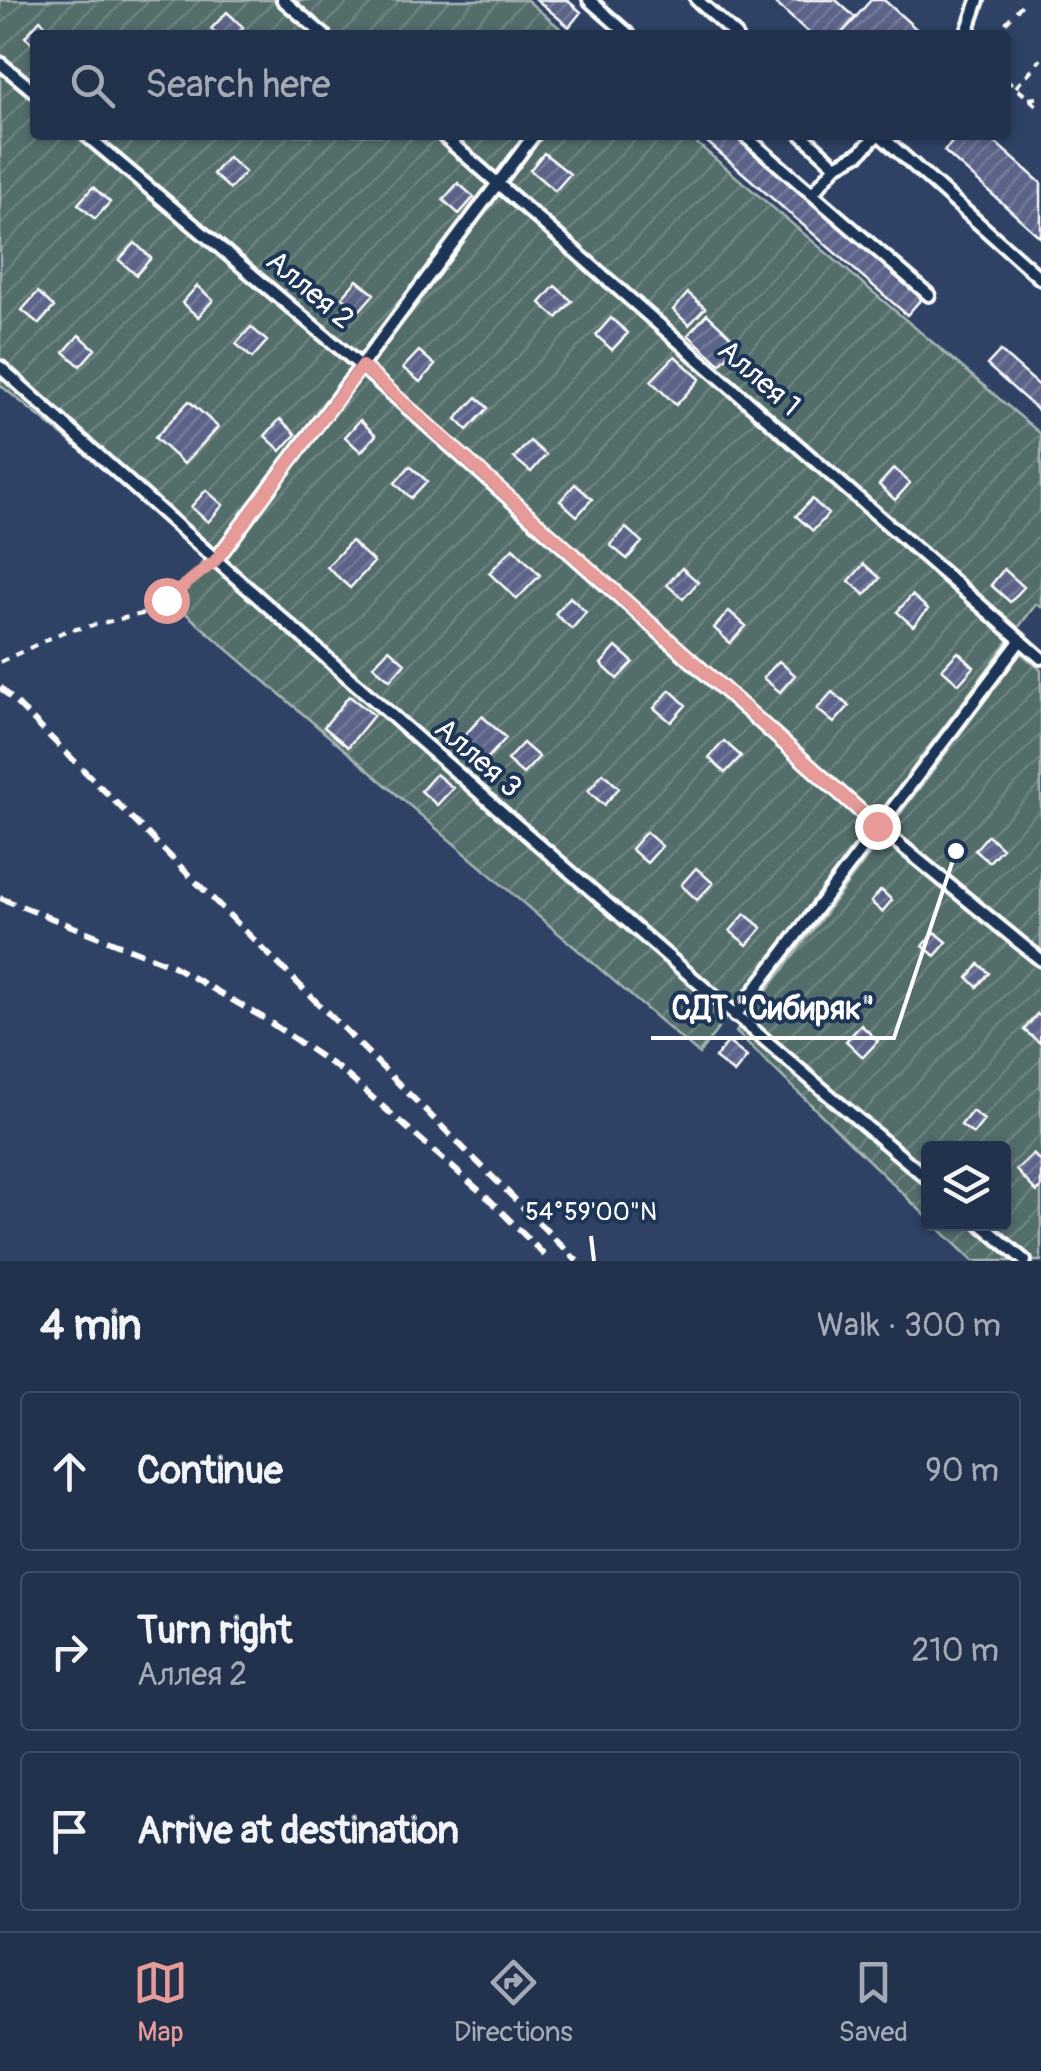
<!DOCTYPE html>
<html lang="en">
<head>
<meta charset="utf-8">
<style>
  :root { --surface:#23324c; --page:#2b3a53; --text:#f1f3f6; --muted:#a3aab5; --line:#404d64; --accent:#e69b98 }
  body { margin:0; font-family:Pangolin,sans-serif; background:var(--page); color:var(--text) }
  .controls { position:absolute; right:30px; bottom:30px; display:grid; overflow:hidden; border-radius:10px; box-shadow:0 2px 8px #0004 }
  .controls button { width:90px; height:90px; display:grid; place-items:center; padding:0; border:0; border-bottom:2px solid var(--line); background:var(--surface); color:var(--text); font:50px sans-serif }
  .stop { position:absolute; width:30px; height:30px; margin:-22px; border:8px solid #e69b98; border-radius:50%; background:#fff }
  .stop.end { background:#e69b98; border-color:#fff; box-shadow:0 2px 10px #0008 }
  .list { margin:0; padding:0; list-style:none }
  h2 { display:flex; justify-content:space-between; align-items:center; height:130px; margin:0; padding:0 40px; font-size:42px }
  h2 small { font-size:32px; font-weight:400; color:var(--muted) }
  .list li { display:grid; grid-template-columns:65px 1fr auto; gap:30px; align-items:center; box-sizing:border-box; height:160px; margin:0 20px 20px; padding:0 20px; border:2px solid var(--line); border-radius:10px }
  .list b { display:block; font-size:38px; white-space:nowrap }
  .list p { margin:0; font-size:32px; white-space:nowrap; color:var(--muted) }
  .list em { font-size:32px; font-style:normal; color:var(--muted) }
  .icon { flex:none; width:55px; height:55px; fill:none; stroke:currentColor; stroke-width:2; stroke-linecap:round; stroke-linejoin:round }
  .map { position:relative; flex:none; width:1041px; height:1261px; overflow:hidden }
  .search { position:absolute; background:var(--surface); box-shadow:0 2px 8px #0004; left:30px; right:30px; top:30px; height:110px; display:flex; align-items:center; gap:25px; box-sizing:border-box; padding:0 35px; border-radius:10px; color:var(--muted); font-size:38px }
  .sheet { height:670px; background:var(--surface) }
  nav { display:flex; justify-content:space-around; align-items:center; box-sizing:border-box; height:140px; border-top:2px solid var(--line); background:var(--surface); font-size:28px; color:var(--muted) }
  nav a { display:grid; justify-items:center; gap:5px }
  nav .on { color:var(--accent) }
  .map>svg:first-child { display:block }
  .garden { fill:url(#garden-furrows); stroke:#a9b6b4; stroke-width:2.5 }
  .building { fill:url(#building-hatch); stroke:#fff; stroke-width:2.5 }
  .lines { fill:none; stroke-linecap:round; stroke-linejoin:round }
  .service-casing { stroke:#fff; stroke-width:18 }
  .path { stroke:#fff; stroke-width:4; stroke-dasharray:8 8; stroke-linecap:butt }
  .service { stroke:#1d3557; stroke-width:10 }
  .rail { stroke:#fff; stroke-width:6; stroke-dasharray:15 8; stroke-linecap:butt }
  .route { stroke:#e69b98; stroke-width:12 }
  .ticks { fill:none; stroke:#fff; stroke-width:4 }
  .labels { text-anchor:middle; dominant-baseline:central; stroke-width:8; stroke-linejoin:round; paint-order:stroke }
  .street-label { font-size:30px; fill:#fff; stroke:#1d3557 }
  .ticks-label { font-size:25px; text-anchor:middle; fill:#fff; stroke:#1d3557; stroke-width:8; stroke-linejoin:round; paint-order:stroke }
  .leader { fill:none; stroke:#fff; stroke-width:4 }
  .callout-dot { fill:#fff; stroke:#1d3557; stroke-width:4 }
  .callout-label { font-size:32px; text-anchor:middle; font-weight:bold; fill:#fff; stroke:#1d3557; stroke-width:8; stroke-linejoin:round; paint-order:stroke }
</style>
</head>
<body>
<div class="map">
<svg width="1041" height="1261" viewBox="0 0 1041 1261">
  <defs>
    <pattern id="garden-furrows" width="10" height="10" patternUnits="userSpaceOnUse" patternTransform="scale(2.5)"><rect width="10" height="10" fill="#536d6a"/><path d="M-1 1l2-2M0 10L10 0M9 11l2-2" fill="none" stroke="#6d8380"/></pattern>
    <pattern id="building-hatch" width="6" height="6" patternUnits="userSpaceOnUse" patternTransform="scale(2.5)"><rect width="6" height="6" fill="#5b6388"/><path d="M-1 1l2-2M0 6l6-6M5 7l2-2" fill="none" stroke="#747a9a"/></pattern>
  </defs>
  <rect width="100%" height="100%" fill="#2f4265"/>
  <filter id="ink" filterUnits="userSpaceOnUse"><feTurbulence type="fractalNoise" baseFrequency=".01" numOctaves="2"/><feDisplacementMap in="SourceGraphic" scale="20" xChannelSelector="R" yChannelSelector="G"/><feConvolveMatrix kernelMatrix="1 2 1 2 8 2 1 2 1" color-interpolation-filters="sRGB"/></filter>
  <g filter="url(#ink)">
    <path class="garden" d="M0 0H527L568 35H35V135H687L1041 434V607L1036 604 699 1054 176 605 208 553 0 385Z
      M1021 653 1041 670V1261H973L934 1224H1004V1148H928V1218L736 1032Z"/>
    <path class="building" d="M537 0H567L581 12 569 27Z
      M772 0H836L856 18 840 35H811Z
      M871 0H884L922 34 840 35Z
      M227 12 243 27 236 35H218L211 29Z
      M40 20 56 35H35V46L25 37Z
      M699 135H734L922 298 907 315Z
      M959 135H987L1041 183V238L944 151Z
      M544 153 570 174 555 191 530 170Z
      M228 157 245 172 230 189 213 174Z
      M458 183 474 197 459 214 443 200Z
      M93 187 110 202 95 219 78 204Z
      M135 243 151 258 136 275 119 260Z
      M357 280 374 294 359 311 342 297Z
      M197 286 213 300 198 317 182 303Z
      M555 286 572 301 557 318 540 303Z
      M38 292 54 307 39 324 22 310Z
      M688 293 705 308 689 325 673 310Z
      M707 314 739 344 720 364 688 335Z
      M611 318 628 333 612 350 596 335Z
      M251 327 267 341 252 358 236 344Z
      M79 335 95 349 80 366 64 352Z
      M419 351 435 365 420 382 403 368Z
      M1000 351 1041 387V413L987 365Z
      M675 356 700 379 676 405 651 381Z
      M477 397 488 408 467 430 456 419Z
      M189 401 218 427 184 464 155 438Z
      M280 419 296 434 281 451 265 436Z
      M360 420 376 435 361 452 345 437Z
      M530 441 546 455 531 472 514 458Z
      M410 466 427 481 411 498 395 483Z
      M894 468 910 483 895 500 879 485Z
      M575 484 592 499 577 516 560 501Z
      M206 490 223 505 208 522 191 507Z
      M812 499 828 514 813 531 796 516Z
      M626 528 642 542 627 559 610 545Z
      M351 541 374 562 350 588 327 567Z
      M513 548 540 575 517 599 489 573Z
      M864 564 880 578 865 595 849 581Z
      M682 568 698 582 683 599 667 585Z
      M1004 569 1024 587 1010 602 991 585Z
      M912 595 928 609 913 626 897 612Z
      M570 597 586 612 572 629 555 614Z
      M729 611 746 626 730 643 714 628Z
      M616 647 633 662 617 679 601 664Z
      M389 649 405 663 390 680 373 666Z
      M958 652 974 667 959 684 942 669Z
      M779 661 795 675 780 692 763 678Z
      M670 690 686 705 671 722 654 708Z
      M832 692 849 706 834 723 817 709Z
      M349 696 374 715 348 747 324 727Z
      M482 716 506 738 482 764 458 743Z
      M724 741 741 756 725 773 709 758Z
      M523 743 539 757 523 774 507 760Z
      M603 773 619 788 604 805 588 791Z
      M436 774 453 788 437 805 421 791Z
      M646 832 662 846 647 863 631 849Z
      M988 835 1002 848 989 862 975 850Z
      M696 868 713 883 697 900 681 885Z
      M881 890 892 900 882 912 871 902Z
      M745 914 762 928 747 945 730 931Z
      M935 932 947 942 935 956 923 946Z
      M979 964 989 973 977 987 968 978Z
      M1037 1014 1041 1017 1040 1043 1024 1030Z
      M861 1025 878 1041 863 1057 846 1041Z
      M728 1042 747 1057 734 1073 715 1058Z
      M972 1111 984 1120 973 1134 961 1125Z
      M1033 1154 1041 1162V1188L1037 1192 1016 1170Z"/>
    <g class="lines">
      <g class="service-casing">
        <path id="service" d="M283 0 324 35
          M589 0 629 35
          M697 0 736 35
          M966 35 978 0
          M0 63 35 92
          M86 135 362 367 877 826 1041 960
          M442 135 1041 658
          M744 135 929 295
          M802 135 836 166
          M880 135 1041 279
          M812 194 836 166 860 153 877 135
          M0 367C306 642 615 914 928 1179
          M215 561 534 135
          M735 1016 1020 641
          M981 1224 1025 1261"/>
      </g>
      <path class="path" d="M995 35 1026 0
        M1006 79 1041 109
        M1016 87 1041 59
        M1029 99 1041 97
        M0 662 63 632 142 614 202 571"/>
      <use href="#service" class="service"/>
      <path class="rail" d="M0 687 577 1261
        M0 898 173 966 262 1017 342 1071 489 1199 550 1261"/>
    </g>
  </g>
  <g class="lines" filter="url(#ink)">
    <path class="route" d="M166 600 215 561 362 366 877 826"/>
  </g>
  <path class="ticks" d="M591 1236 594 1261"/>
  <g class="labels">
    <g class="street-label">
      <text transform="translate(310 290) rotate(40)">Аллея 2</text>
      <text transform="translate(759 378) rotate(41)">Аллея 1</text>
      <text transform="translate(478 758) rotate(41)">Аллея 3</text>
    </g>
  </g>
  <g class="ticks-label">
    <text x="591" y="1220">54°59'00"N</text>
  </g>
  <path class="leader" d="M956 851L894 1038H651"/>
  <circle class="callout-dot" cx="956" cy="851" r="10"/>
  <g class="callout-label">
    <text x="773" y="1019">СДТ "Сибиряк"</text>
  </g>
</svg>
<div class="controls">
<button><svg class="icon" aria-label="layers" viewBox="0 0 24 24"><path d="M12 4l9 5-9 5-9-5zM3 14l9 5 9-5"/></svg></button>
</div>
<div class="stop" style="left:166px;top:600px"></div>
<div class="stop end" style="left:877px;top:826px"></div>
<div class="search"><svg class="icon" aria-label="search" viewBox="0 0 24 24"><circle cx="10" cy="10" r="6"/><path d="M15 15l6 6"/></svg>Search here</div>
</div>
<section class="sheet">
<h2>4 min<small>Walk · 300 m</small></h2>
<ul class="list">
<li><svg class="icon" aria-label="ahead" viewBox="0 0 24 24"><path d="M12 20V5M6 11l6-6 6 6"/></svg><div><b>Continue</b></div><em>90 m</em></li>
<li><svg class="icon" aria-label="right" viewBox="0 0 24 24"><path d="M7 20v-9h11M14 6l5 5-5 5"/></svg><div><b>Turn right</b><p>Аллея 2</p></div><em>210 m</em></li>
<li><svg class="icon" aria-label="arrive" viewBox="0 0 24 24"><path d="M6 21V4h12l-3 4 3 4H6"/></svg><div><b>Arrive at destination</b></div></li>
</ul>
</section>
<nav>
<a class="on"><svg class="icon" aria-label="map" viewBox="0 0 24 24"><path d="M3 6l6-2 6 2 6-2v14l-6 2-6-2-6 2zM9 4v14M15 6v14"/></svg>Map</a>
<a><svg class="icon" aria-label="directions" viewBox="0 0 24 24"><path d="M12 3l9 9-9 9-9-9zM9 14v-3h6M13 9l2 2-2 2"/></svg>Directions</a>
<a><svg class="icon" aria-label="saved" viewBox="0 0 24 24"><path d="M7 4h10v16l-5-4-5 4z"/></svg>Saved</a>
</nav>
</body>
</html>
